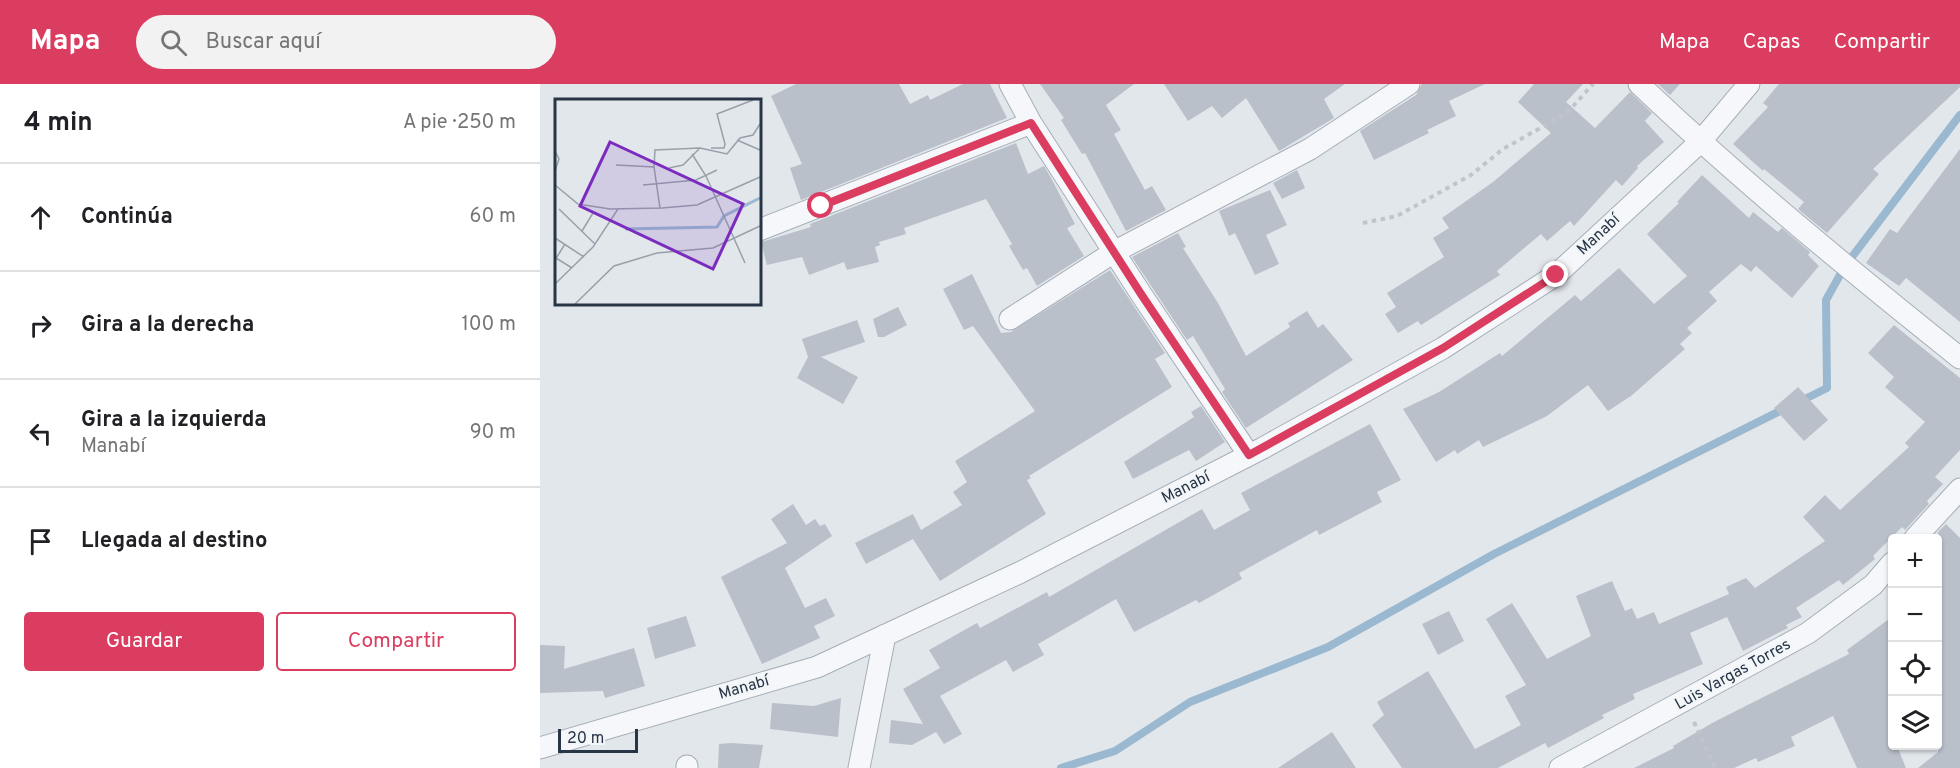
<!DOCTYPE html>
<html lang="es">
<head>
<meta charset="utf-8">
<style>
  :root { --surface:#fff; --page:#f2f2f2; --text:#202124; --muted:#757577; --line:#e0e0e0; --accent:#db3d60 }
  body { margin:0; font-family:Overpass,sans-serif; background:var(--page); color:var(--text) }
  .controls { position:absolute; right:18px; bottom:18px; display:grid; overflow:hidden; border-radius:6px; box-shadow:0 2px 4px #0004 }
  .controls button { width:54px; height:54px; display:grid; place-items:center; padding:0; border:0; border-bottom:2px solid var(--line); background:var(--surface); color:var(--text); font:30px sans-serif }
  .scale { position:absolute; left:18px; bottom:15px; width:80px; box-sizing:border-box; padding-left:6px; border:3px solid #283546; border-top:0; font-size:16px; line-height:21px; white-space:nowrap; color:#283546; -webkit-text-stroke:4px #f2f6f9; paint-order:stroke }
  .stop { position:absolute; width:18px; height:18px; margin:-14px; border:4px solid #db3d60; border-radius:50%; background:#fff }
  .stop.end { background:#db3d60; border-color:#fff; box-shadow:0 2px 6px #0008 }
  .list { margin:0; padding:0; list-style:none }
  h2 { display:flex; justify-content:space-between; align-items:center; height:78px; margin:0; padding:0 24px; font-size:26px }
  h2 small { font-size:20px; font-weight:400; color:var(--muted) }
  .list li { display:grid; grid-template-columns:39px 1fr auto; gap:18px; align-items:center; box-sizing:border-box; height:108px; padding:0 24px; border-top:2px solid var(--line) }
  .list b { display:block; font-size:22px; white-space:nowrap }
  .list p { margin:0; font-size:20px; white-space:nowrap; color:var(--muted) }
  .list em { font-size:20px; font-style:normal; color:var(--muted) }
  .actions { display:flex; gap:12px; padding:18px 24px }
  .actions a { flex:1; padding:14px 0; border:2px solid var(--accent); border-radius:6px; text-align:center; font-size:21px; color:var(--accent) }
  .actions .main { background:var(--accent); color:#fff }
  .icon { flex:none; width:33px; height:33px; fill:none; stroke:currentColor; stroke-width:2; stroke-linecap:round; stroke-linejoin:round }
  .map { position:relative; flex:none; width:1420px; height:684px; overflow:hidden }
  header { display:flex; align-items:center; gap:36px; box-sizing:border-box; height:84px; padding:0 30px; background:var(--accent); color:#fff }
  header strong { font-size:28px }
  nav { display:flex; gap:33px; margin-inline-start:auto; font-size:21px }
  .search { width:420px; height:54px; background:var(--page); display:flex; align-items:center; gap:15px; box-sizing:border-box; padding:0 21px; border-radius:33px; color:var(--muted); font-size:22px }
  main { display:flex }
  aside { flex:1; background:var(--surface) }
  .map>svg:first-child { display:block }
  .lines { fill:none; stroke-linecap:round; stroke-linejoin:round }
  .stream { stroke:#9ab8cf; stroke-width:8 }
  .building { fill:#b9c0ca }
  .minor-casing { stroke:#a6aeb7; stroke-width:23 }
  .path { stroke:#c0c5cb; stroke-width:4; stroke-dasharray:4.5 4.5; stroke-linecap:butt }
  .minor { stroke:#f6f7fa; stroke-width:21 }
  .route { stroke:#db3d60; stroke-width:8 }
  .labels { text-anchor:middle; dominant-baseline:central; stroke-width:4.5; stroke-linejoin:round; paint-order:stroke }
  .street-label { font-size:16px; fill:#283546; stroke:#f2f6f9 }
  .inset-river { fill:none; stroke:#9ab8cf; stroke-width:3 }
  .inset-road { fill:none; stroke:#98a0aa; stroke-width:1.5 }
  .view { fill:#7b2cbf; fill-opacity:0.15; stroke:#7b2cbf; stroke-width:3 }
  .inset-edge { fill:none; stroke:#283546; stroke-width:3 }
</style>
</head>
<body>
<header>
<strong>Mapa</strong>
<div class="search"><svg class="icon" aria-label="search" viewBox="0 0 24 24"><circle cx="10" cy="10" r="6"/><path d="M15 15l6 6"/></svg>Buscar aquí</div>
<nav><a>Mapa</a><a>Capas</a><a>Compartir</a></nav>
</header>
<main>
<aside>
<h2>4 min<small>A pie · 250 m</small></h2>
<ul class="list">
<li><svg class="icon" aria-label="ahead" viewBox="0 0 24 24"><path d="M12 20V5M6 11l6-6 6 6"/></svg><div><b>Continúa</b></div><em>60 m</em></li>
<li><svg class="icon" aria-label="right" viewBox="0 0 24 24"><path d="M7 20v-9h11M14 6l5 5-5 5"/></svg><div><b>Gira a la derecha</b></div><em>100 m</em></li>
<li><svg class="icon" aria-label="left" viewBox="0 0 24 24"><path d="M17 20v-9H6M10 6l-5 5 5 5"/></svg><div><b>Gira a la izquierda</b><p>Manabí</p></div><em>90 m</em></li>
<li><svg class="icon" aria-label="arrive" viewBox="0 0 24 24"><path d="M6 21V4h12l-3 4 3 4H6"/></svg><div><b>Llegada al destino</b></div></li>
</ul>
<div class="actions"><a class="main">Guardar</a><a>Compartir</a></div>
</aside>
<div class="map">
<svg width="1420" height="684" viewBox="0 0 1420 684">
  <rect width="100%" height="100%" fill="#e2e7ec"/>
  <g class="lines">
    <path class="stream" d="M1259 318 1287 304 1286 216 1305 182 1420 31
      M521 684 575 667 650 618 788 563 954 470 1248 323"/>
  </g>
  <path class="building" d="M256 0H359L370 20 388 11 390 16 423 0H450L467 34 261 116 250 84 262 80 231 12Z
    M500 0H594L566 21 581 46 574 50 605 106 612 102 626 126 586 147 545 69 542 70 521 36 524 34Z
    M624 0H805L784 15 794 34 739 67 706 14 682 34 672 22 648 37Z
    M882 0H945L909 17 916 32 887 46 889 49 834 76 820 47 876 11Z
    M994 0H1043L1026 18 1055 44 1090 8 1112 29 1105 37 1124 58 1097 82 1098 84 1082 102 1076 96 1034 142 1030 137 1007 157 1001 150 957 187 960 191 881 241 878 237 858 249 845 230 856 223 847 209 904 173 893 154 909 144 902 134 953 98 1011 49 978 18Z
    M1118 0H1140L1130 11Z
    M1239 0H1420V3L1333 85 1339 90 1287 149 1258 125 1264 118 1224 85 1223 87 1193 60 1228 23 1223 19Z
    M476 59 488 90 504 82 510 92 535 140 527 144 544 172 497 202 487 184 483 186 469 162 472 160 446 115 364 144 366 150 339 158 340 161 335 163 339 178 307 186 304 178 269 191 262 173 227 181 221 158 271 143 270 140Z
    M1420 65V238L1366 194 1359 202 1326 179 1350 145 1357 149Z
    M757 86 765 104 742 115 733 99Z
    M1162 91 1209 134 1213 128 1238 148 1242 144 1270 168 1268 171 1279 182 1252 214 1216 182 1211 188 1201 180 1169 208 1177 217 1147 244 1152 249 1140 260 1145 265 1091 312 1068 327 1048 301 1007 332 943 363 939 356 917 370 915 366 896 378 863 325 899 308 960 269 962 272 1035 211 1041 217 1079 184 1114 220 1147 192 1107 150 1139 119 1137 118Z
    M730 106 747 141 726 151 739 180 715 191 695 149 689 152 679 127Z
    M638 149 646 163 643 164 678 219 706 272 750 243 748 239 767 227 778 244 783 240 813 276 706 344 682 308 685 305 653 252 647 256 592 173Z
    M570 186 625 269 615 275 632 303 489 392 491 394 487 396 506 430 400 497 373 455 326 480 315 459 373 430 381 446 422 421 413 408 427 398 415 377 495 327 433 242 424 246 403 205 432 190 461 249 471 248Z
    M358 223 367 241 344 253H338L333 235Z
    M317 236 325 258 281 273 318 293 303 320 257 294 268 273 262 255Z
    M1354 241 1420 294V366L1395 393 1403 400 1387 417 1389 420 1365 446 1362 443 1333 472 1335 475 1303 501 1299 496 1256 524 1262 533 1246 541 1248 544 1203 567 1187 533 1150 549 1163 580 1093 610 1095 615 1062 631 1064 634 1008 664 1005 659 958 684H862L832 641 844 631 837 618 888 587 935 665 981 641 965 612 986 601 946 535 972 519 1007 575 1051 552 1036 512 1072 497 1085 527 1092 524 1097 535 1114 528 1119 540 1189 510 1186 503 1206 494 1215 504 1285 457 1263 433 1285 411 1300 426 1369 363 1365 359 1385 338 1345 303 1354 293 1328 269Z
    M1258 303 1288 336 1264 357 1234 324Z
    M661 322 685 358 656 377 649 366 593 395 584 378 654 333 651 328Z
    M830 340 861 396 837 408 842 418 779 451 777 446 699 489 702 495 659 519 656 516 594 548 576 515 498 560 504 571 473 588 466 576 400 612 422 650 404 660 396 648 372 661 349 659 351 636 383 640 363 605 400 584 389 566 437 539 440 544 507 508 509 513 662 425 674 446 710 426 701 409Z
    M253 420 266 441 275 435 280 442 285 440 292 452 245 484 265 524 286 514 295 532 274 542 280 554 222 580 181 493 247 459 231 435Z
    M1406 440 1420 454V684H1378L1398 668V448Z
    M909 527 924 557 898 571 882 540Z
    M146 532 156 562 115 575 107 544Z
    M1353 532V662H1357L1366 684H1317L1293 632 1251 653 1255 662 1218 678 1216 674 1194 684H1094L1134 664 1133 662 1174 638 1309 570 1307 566Z
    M0 561 25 562 24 585 94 564 105 602 65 614 63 607 0 609Z
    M301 614 298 653 230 645 232 619 274 622Z
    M792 648 816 684H738Z
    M191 659 223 661 219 684H178L179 660Z"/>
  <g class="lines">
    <g class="minor-casing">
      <path id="minor" d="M470 0 491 39
        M1099 0C1201 97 1310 186 1420 274
        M219 146 491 39 601 210 709 371
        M470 235 574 168 770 65 869 0
        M1375 454 1420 405
        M0 664 277 583 481 488 723 364 903 264 1016 191 1160 58 1209 0
        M147 684V682
        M319 684 345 551
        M1020 684 1268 549 1333 501 1352 479"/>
    </g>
    <path class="path" d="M823 139 857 132 931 91 963 65 1027 29 1053 0
      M1154 638 1175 684"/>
    <use href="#minor" class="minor"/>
  </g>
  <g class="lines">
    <path class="route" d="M281 122 491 39 601 210 709 371 903 264 1016 191"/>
  </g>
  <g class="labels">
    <g class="street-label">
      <text transform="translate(1059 151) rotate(-43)">Manabí</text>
      <text transform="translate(646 404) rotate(-27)">Manabí</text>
      <text transform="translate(1193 591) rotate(-29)">Luis Vargas Torres</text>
      <text transform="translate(204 604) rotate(-16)">Manabí</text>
    </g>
  </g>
  <g transform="translate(15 15)">
    <rect width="206" height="206" fill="#e2e7ec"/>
    <path class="inset-river" d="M70 130 162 128 169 117 205 99"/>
    <path class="inset-road" d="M182 41 205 51M156 49H169L170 45 162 15 198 1M0 52 4 60 0 72M137 55 151 77 190 164M61 66 99 68 105 109M99 68 100 51 145 49 172 55 185 39 198 36 205 25M114 69 128 66 144 50M0 86 23 105 55 110 107 109 142 106 205 78M88 86 141 81 162 71M4 110 40 145M27 132 38 114M0 139 29 158M1 159 17 169M0 161 10 145M0 185 38 148 63 110M20 205 59 167 102 154 158 149 205 127"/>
    <path class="view" d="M55 43 188 105 158 170 25 107Z"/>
    <rect width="206" height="206" class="inset-edge"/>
  </g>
</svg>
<div class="controls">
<button>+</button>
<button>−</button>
<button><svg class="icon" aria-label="locate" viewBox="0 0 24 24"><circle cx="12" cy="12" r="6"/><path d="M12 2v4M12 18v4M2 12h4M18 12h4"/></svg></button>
<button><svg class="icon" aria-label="layers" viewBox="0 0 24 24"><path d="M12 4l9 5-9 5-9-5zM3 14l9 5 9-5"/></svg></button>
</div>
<div class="scale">20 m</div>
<div class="stop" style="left:281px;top:122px"></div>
<div class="stop end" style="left:1016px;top:191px"></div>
</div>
</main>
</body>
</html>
